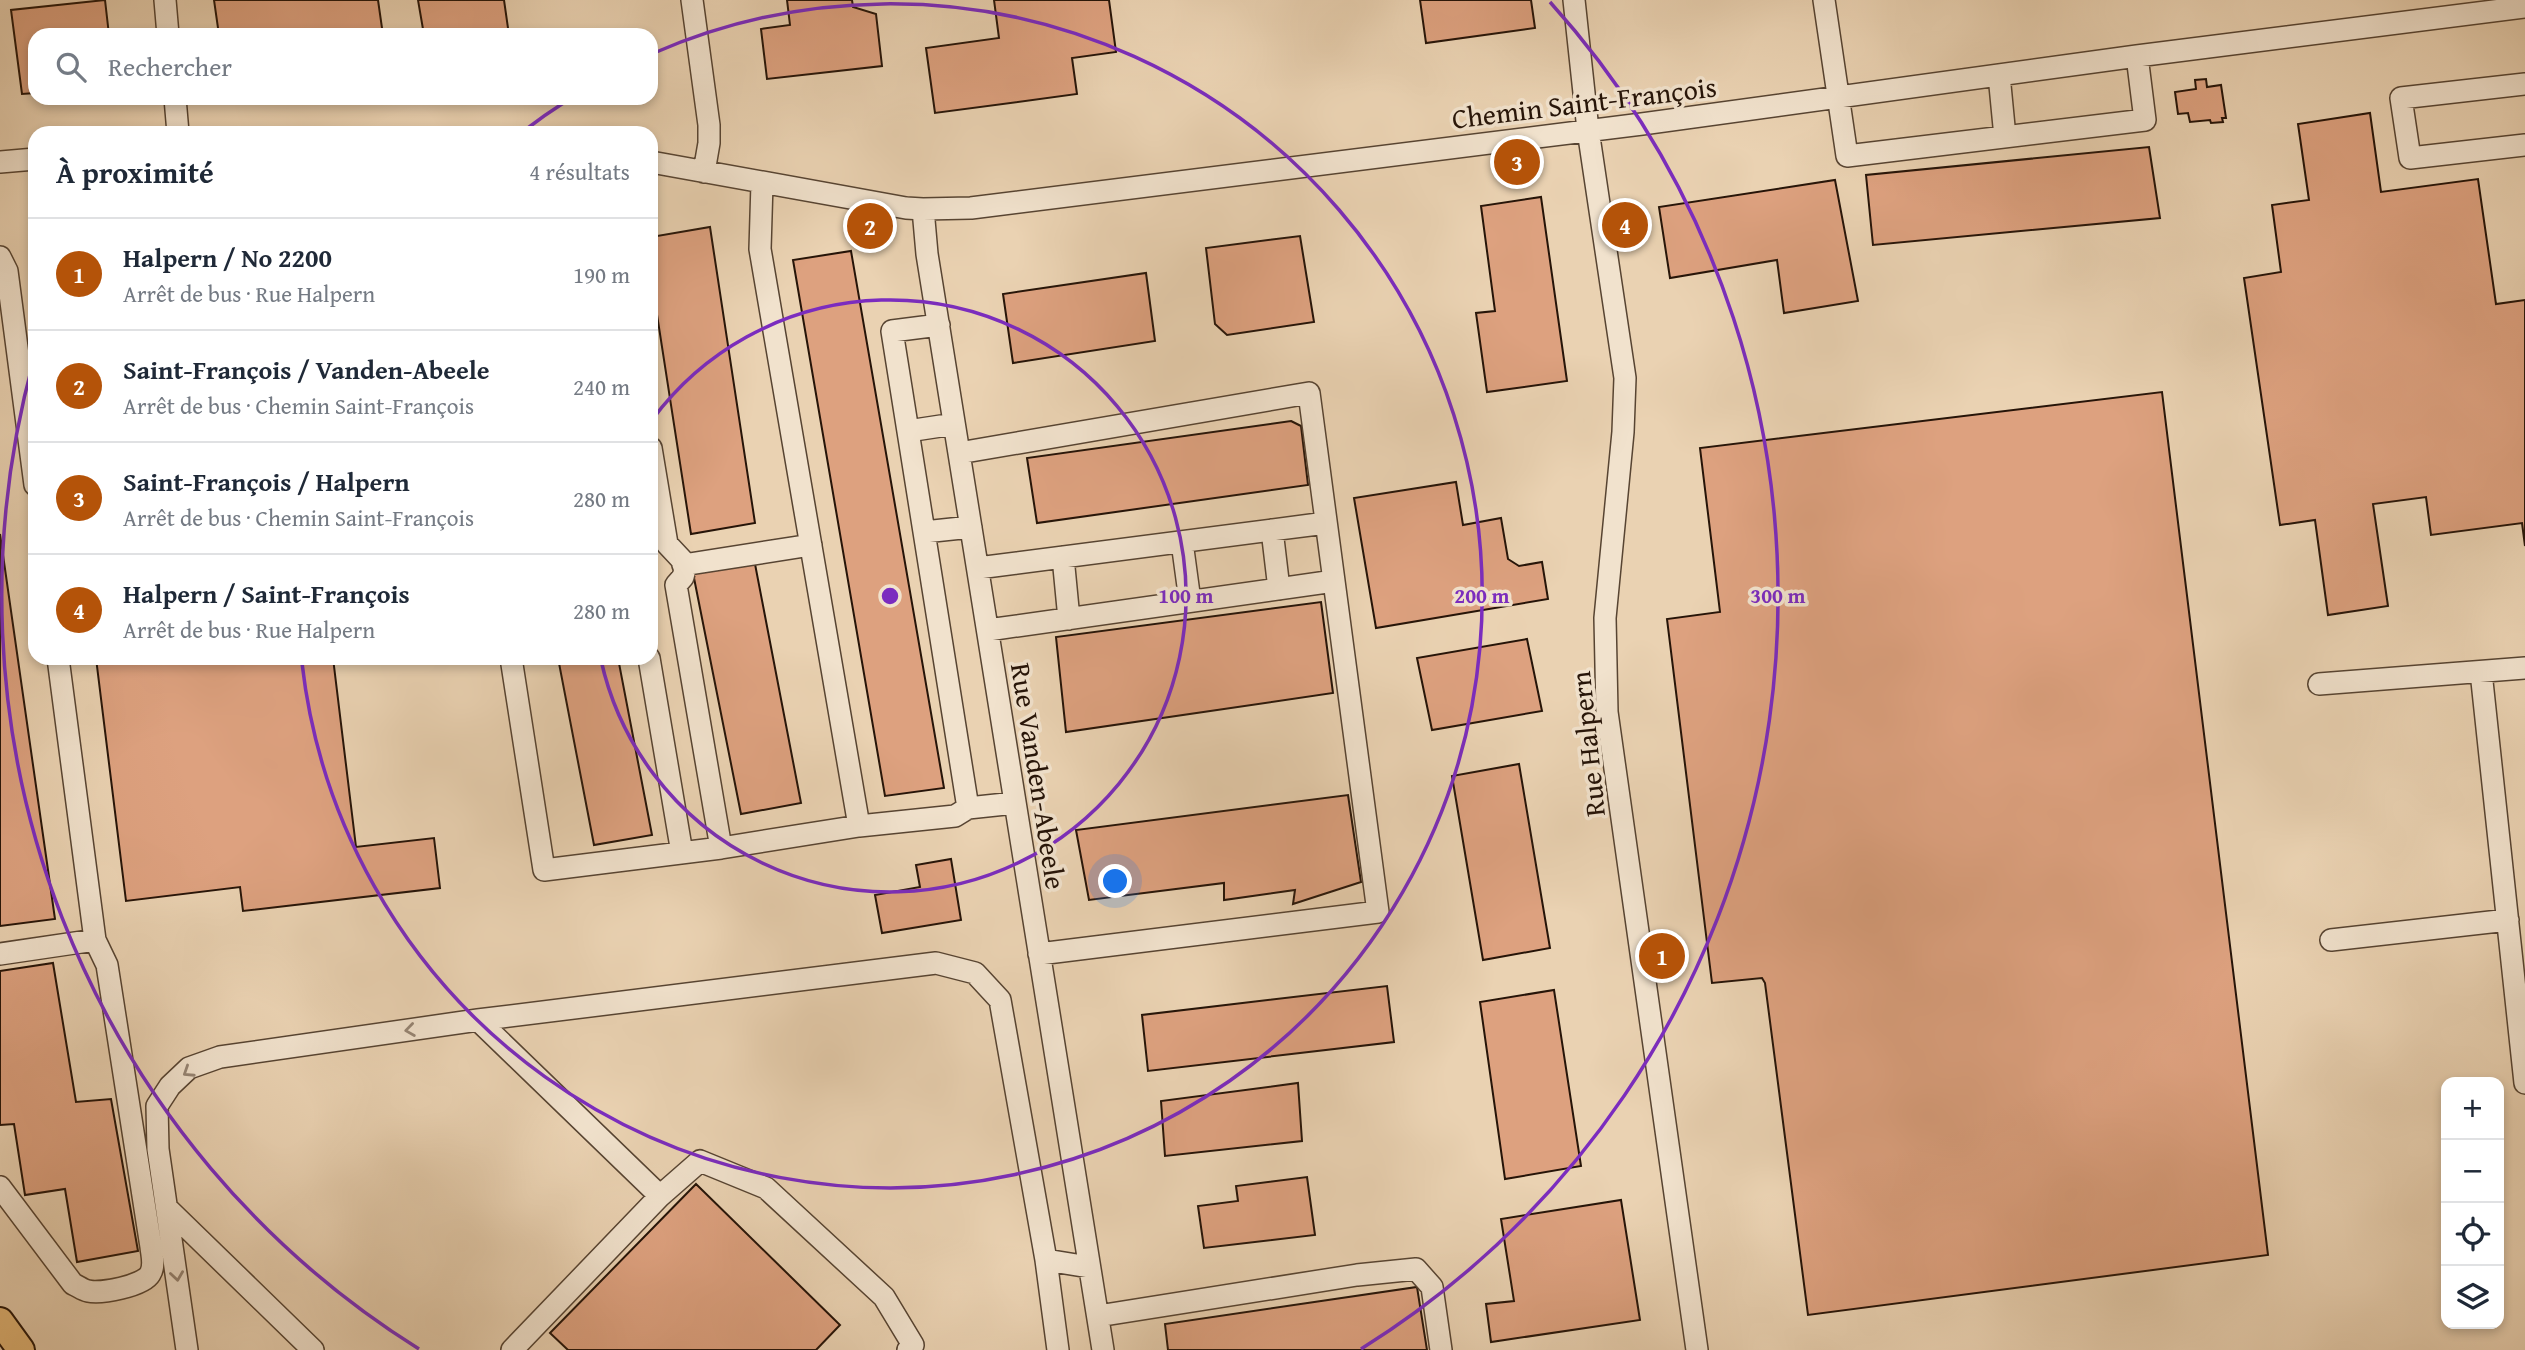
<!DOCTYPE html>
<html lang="fr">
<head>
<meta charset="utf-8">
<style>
  :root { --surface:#fff; --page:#f2f2f3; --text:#1f2937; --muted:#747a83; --line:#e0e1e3; --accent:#b45309 }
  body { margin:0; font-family:"Gentium Book Plus",serif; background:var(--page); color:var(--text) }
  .controls { position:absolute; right:21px; bottom:21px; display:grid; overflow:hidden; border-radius:14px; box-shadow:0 4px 10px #0003 }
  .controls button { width:63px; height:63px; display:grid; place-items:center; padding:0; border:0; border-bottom:2px solid var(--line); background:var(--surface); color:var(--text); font:35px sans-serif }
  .you { position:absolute; left:1116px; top:882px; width:24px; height:24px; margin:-18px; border:5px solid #fff; border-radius:50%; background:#1a73e8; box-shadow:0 0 0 10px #1a73e833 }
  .badge { display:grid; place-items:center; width:46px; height:46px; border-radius:50%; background:var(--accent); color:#fff; font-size:23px; font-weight:700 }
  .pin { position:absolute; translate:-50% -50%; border:4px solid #fff; box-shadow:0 2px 7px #0006 }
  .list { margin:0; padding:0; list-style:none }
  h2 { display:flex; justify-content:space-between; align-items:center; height:91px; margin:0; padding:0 28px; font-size:30px }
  h2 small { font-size:23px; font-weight:400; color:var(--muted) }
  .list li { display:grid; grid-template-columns:46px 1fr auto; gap:21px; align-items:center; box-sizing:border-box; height:112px; padding:0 28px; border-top:2px solid var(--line) }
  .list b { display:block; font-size:26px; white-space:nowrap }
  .list p { margin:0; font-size:23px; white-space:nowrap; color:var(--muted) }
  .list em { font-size:23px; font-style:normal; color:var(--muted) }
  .icon { flex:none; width:38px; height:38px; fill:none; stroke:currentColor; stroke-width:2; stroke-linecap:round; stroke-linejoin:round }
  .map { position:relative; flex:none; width:2525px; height:1350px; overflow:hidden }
  .search { position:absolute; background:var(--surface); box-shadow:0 4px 10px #0003; left:28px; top:28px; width:630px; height:77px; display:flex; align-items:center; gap:18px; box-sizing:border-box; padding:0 24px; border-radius:21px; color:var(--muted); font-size:26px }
  .panel { position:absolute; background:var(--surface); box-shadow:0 4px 10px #0003; left:28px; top:126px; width:630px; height:539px; border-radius:21px }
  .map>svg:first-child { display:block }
  .building { fill:#dda17f; stroke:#261408; stroke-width:2 }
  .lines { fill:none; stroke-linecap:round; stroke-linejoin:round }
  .minor-casing { stroke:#574432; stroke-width:24 }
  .major-casing { stroke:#261408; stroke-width:30 }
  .minor { stroke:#f1e2cd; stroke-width:21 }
  .major { stroke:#e5b979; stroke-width:26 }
  .oneway { stroke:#968574 }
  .ring { fill:none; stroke:#7b2cbf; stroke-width:3.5 }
  .labels { text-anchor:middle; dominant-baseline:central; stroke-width:7; stroke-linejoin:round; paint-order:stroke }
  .street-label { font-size:28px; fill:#261408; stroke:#f1e2cd }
  .centre { fill:#7b2cbf; stroke:#f1e2cd; stroke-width:3.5 }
  .ring-label { font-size:21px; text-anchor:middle; font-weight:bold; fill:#7b2cbf; stroke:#f1e2cd; stroke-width:7; stroke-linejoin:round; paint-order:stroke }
</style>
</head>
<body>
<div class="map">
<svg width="2525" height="1350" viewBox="0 0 2525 1350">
  <rect width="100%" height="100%" fill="#ead2b2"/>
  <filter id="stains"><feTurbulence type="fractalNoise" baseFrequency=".00286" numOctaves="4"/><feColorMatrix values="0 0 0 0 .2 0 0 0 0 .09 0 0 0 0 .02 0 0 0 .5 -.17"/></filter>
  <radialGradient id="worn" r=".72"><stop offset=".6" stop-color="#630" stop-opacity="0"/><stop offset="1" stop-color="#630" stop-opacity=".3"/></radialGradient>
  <path class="building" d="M105 0 109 35H35V93L22 94 11 10Z
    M214 0H378L383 35H219Z
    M418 0H504L509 35H424Z
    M787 0H852L853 7 876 14 882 66 767 79 761 29 790 25Z
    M994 0H1109L1116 52 1072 58 1077 94 935 113 926 48 999 38Z
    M1420 0H1531L1535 28 1426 43Z
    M2206 79 2207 87 2221 85 2226 118H2222L2223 122 2211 123 2210 120 2190 122 2188 113 2178 114 2175 92 2196 89 2195 80Z
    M2370 113 2381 192 2478 179 2496 304 2525 300V546L2522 523 2431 535 2426 497 2373 504 2388 606 2328 615 2315 520 2280 525 2244 278 2281 272 2272 205 2309 200 2298 124Z
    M2149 147 2160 218 1873 245 1866 175Z
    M1835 180 1858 301 1784 313 1777 260 1670 278 1659 207Z
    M1541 197 1567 381 1487 392 1476 313 1495 311 1481 206Z
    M710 227 755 523 691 534 651 276V237Z
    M1300 236 1314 322 1227 335 1215 324 1206 248Z
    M851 251 944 788 885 796 793 260Z
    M1146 273 1155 341 1013 363 1003 294Z
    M2162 392 2268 1255 1808 1315 1765 983 1762 978 1712 983 1667 619 1720 612 1700 448Z
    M1291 421 1301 426 1308 485 1037 523 1027 458Z
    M1456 482 1463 525 1501 518 1508 559 1519 566 1542 562 1548 599 1376 628 1354 498Z
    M0 534 55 919 0 926Z
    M755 564 801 803 741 814 693 573Z
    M1321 602 1333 693 1066 732 1056 637Z
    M1527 639 1542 711 1432 730 1417 658Z
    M96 658H333L356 847 434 838 440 888 243 911 240 887 126 901Z
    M558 658H618L652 835 594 845Z
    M1519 764 1550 948 1483 960 1452 776Z
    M1348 795 1361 882 1293 904 1295 890 1224 900V883L1089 900 1076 830Z
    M951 859 961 920 882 933 875 895 920 887 916 865Z
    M53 963 76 1102 111 1099 138 1251 77 1262 65 1189 25 1195 14 1124 0 1125V971Z
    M1387 986 1394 1042 1148 1071 1142 1015Z
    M1554 990 1581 1166 1505 1179 1480 1002Z
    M1298 1083 1302 1141 1165 1156 1161 1101Z
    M1307 1177 1315 1235 1204 1248 1198 1206 1238 1201 1236 1186Z
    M696 1184 840 1325 816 1350H568L550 1333Z
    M1621 1200 1640 1320 1491 1342 1486 1304 1514 1301 1501 1219Z
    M1417 1287 1427 1350H1168L1165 1324Z"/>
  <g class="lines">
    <g class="minor-casing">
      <path id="minor" d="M165 0 168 35
        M692 0 709 125V143L704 172
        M1574 0 1588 130 1625 378 1623 432 1605 618 1607 712 1697 1350
        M1824 0 1847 156 2145 120 2137 56
        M1999 75 2005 137
        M2525 84 2401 98 2410 158 2525 145
        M175 98 178 133
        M0 162 35 159
        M651 162 906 208 923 209 971 208 1642 124 2137 56 2525 7
        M762 183 760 249 859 826
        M923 209 927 254 1103 1350
        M0 257 7 271 35 485
        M939 325 892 331 968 808 1015 803
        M908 431 954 424
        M959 453 1309 393 1378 912 1039 954
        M1272 530 1279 589
        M924 532 971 527
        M1182 542 1190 601
        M1063 557 1069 619
        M683 565 811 545
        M978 568 1326 523
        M988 630 1334 581
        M511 658 544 870 721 848 676 585 683 577 685 569 682 560 667 544 651 448
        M649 658 682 853
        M2481 672 2525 1083
        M2319 684 2525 668
        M721 848 859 826 955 816 968 808
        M2331 940 2508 920
        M0 954 95 940 58 658
        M478 1020 660 1196
        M0 1187 73 1284C78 1286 83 1290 88 1291 101 1294 143 1286 150 1274 155 1266 152 1256 151 1247L107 965 95 940
        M168 1209 313 1350
        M1046 1260 1089 1267
        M1098 1316 1357 1275 1416 1269 1432 1287 1441 1350
        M187 1350 158 1149 157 1106 170 1086 189 1068 220 1057 478 1020 936 963 975 973 1000 1000 1046 1260 1058 1350
        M512 1350 660 1196 700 1161 766 1188 884 1297 913 1345 908 1350"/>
    </g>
    <g class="major-casing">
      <path id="major" d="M0 1321 21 1350"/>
    </g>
    <use href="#minor" class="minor"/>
    <use href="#major" class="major"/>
  </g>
  <defs><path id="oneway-chevron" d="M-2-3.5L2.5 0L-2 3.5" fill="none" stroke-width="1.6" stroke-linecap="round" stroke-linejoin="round" transform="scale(1.75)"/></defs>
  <g class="oneway">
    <use href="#oneway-chevron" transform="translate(410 1030) rotate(172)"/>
    <use href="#oneway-chevron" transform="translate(188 1072) rotate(147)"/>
    <use href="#oneway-chevron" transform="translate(177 1276) rotate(82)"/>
  </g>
  <g class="ring">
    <path d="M652 420A296 296 0 1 1 601 660"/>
    <path d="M521 133A592 592 0 0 1 568 100M654 53A592 592 0 1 1 302 663"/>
    <path d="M419 1349A888 888 0 0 1 34 359M1550 2A888 888 0 0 1 1361 1349"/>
  </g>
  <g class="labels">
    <g class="street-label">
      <text transform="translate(1584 102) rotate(-7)">Chemin Saint-François</text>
      <text transform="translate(1587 744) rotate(-96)">Rue Halpern</text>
      <text transform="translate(1039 776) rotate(81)">Rue Vanden-Abeele</text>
    </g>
  </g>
  <circle cx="890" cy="596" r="10" class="centre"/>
  <g class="ring-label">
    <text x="1186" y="603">100 m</text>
    <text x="1482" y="603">200 m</text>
    <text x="1778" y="603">300 m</text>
  </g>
  <rect width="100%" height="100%" filter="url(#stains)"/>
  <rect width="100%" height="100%" fill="url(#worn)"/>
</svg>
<div class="controls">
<button>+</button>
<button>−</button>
<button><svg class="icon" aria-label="locate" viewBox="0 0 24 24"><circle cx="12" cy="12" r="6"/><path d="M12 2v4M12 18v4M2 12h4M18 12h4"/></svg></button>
<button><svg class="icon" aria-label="layers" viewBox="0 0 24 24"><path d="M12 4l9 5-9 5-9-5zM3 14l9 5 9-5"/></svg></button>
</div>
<div class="you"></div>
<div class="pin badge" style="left:1662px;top:956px">1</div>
<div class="pin badge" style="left:870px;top:226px">2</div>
<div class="pin badge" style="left:1517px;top:162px">3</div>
<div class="pin badge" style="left:1625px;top:225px">4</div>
<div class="search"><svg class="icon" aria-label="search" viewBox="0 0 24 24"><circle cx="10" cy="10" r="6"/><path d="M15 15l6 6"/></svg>Rechercher</div>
<section class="panel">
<h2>À proximité<small>4 résultats</small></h2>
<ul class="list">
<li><span class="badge">1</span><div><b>Halpern / No 2200</b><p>Arrêt de bus · Rue Halpern</p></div><em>190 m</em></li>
<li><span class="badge">2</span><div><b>Saint-François / Vanden-Abeele</b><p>Arrêt de bus · Chemin Saint-François</p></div><em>240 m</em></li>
<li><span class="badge">3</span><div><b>Saint-François / Halpern</b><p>Arrêt de bus · Chemin Saint-François</p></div><em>280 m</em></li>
<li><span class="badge">4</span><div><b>Halpern / Saint-François</b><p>Arrêt de bus · Rue Halpern</p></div><em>280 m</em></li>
</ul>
</section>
</div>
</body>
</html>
